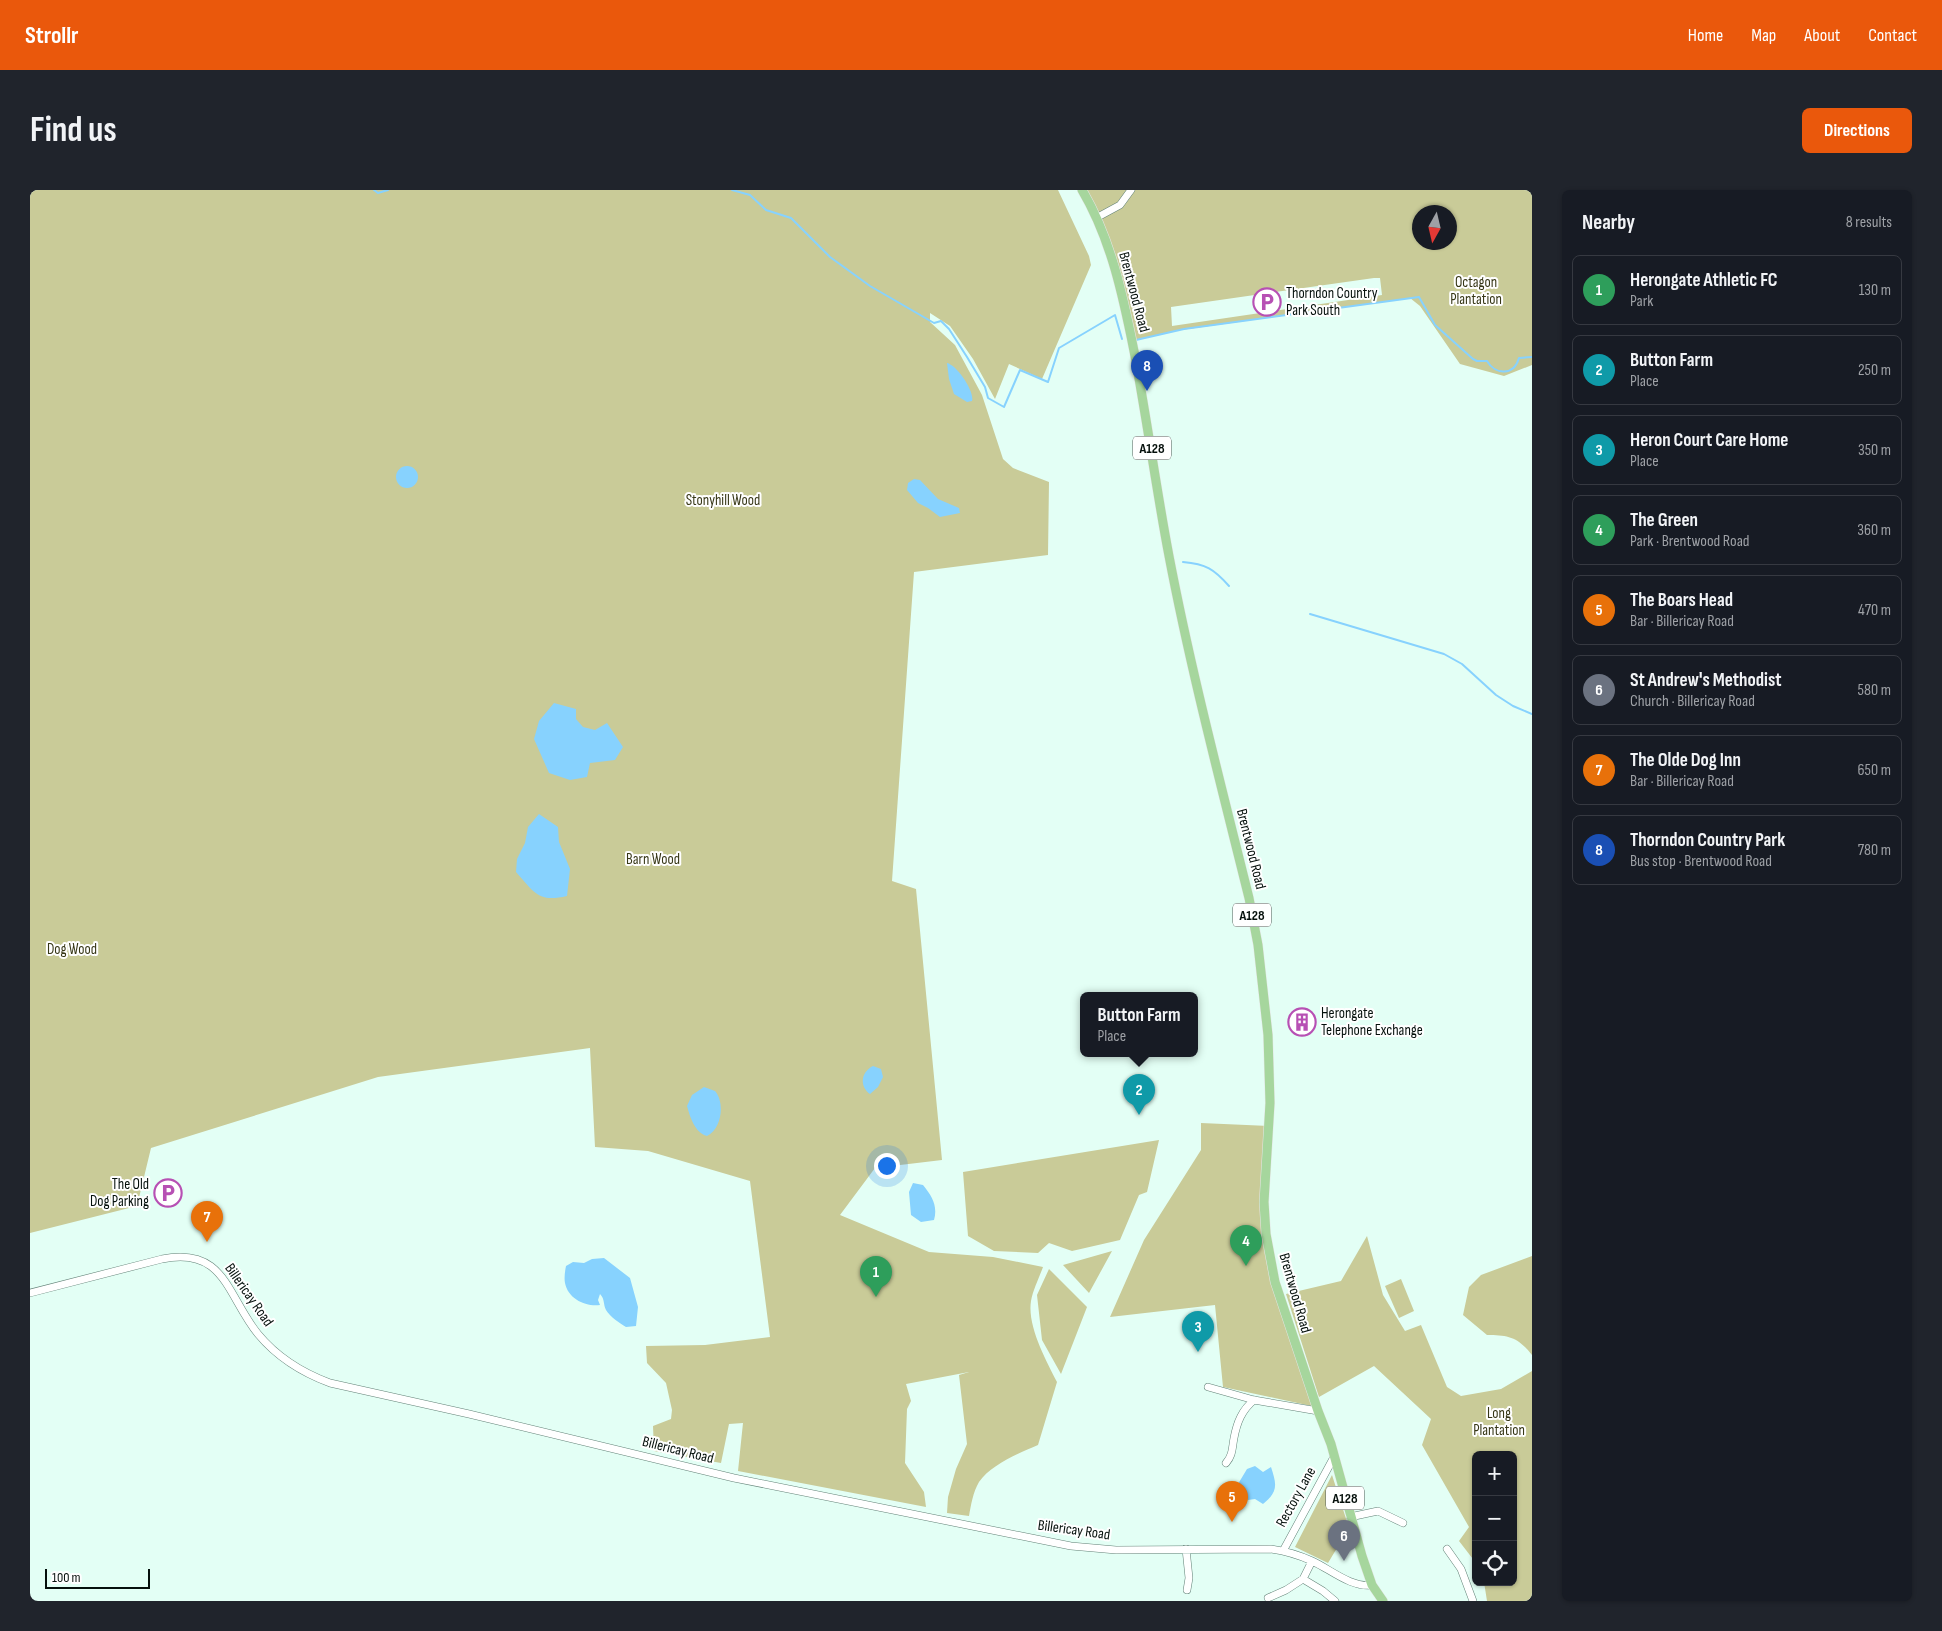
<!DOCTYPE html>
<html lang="en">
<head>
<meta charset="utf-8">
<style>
  :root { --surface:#171b24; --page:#20242c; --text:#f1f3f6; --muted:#9ea1a6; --line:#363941; --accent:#ea580c }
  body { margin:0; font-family:"Sofia Sans Condensed",sans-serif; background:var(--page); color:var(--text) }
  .controls { position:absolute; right:15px; bottom:15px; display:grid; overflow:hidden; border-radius:8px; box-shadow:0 1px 4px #0004 }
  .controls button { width:45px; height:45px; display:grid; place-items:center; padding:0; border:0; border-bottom:1px solid var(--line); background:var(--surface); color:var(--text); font:25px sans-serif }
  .compass { position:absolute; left:1382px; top:15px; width:45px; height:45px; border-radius:50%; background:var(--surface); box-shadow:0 1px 4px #0004; rotate:188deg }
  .scale { position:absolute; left:15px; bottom:12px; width:105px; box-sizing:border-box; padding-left:5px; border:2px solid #05100c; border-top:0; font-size:14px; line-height:18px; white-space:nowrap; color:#05100c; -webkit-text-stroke:4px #fff; paint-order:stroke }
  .you { position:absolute; left:856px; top:975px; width:18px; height:18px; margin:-12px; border:4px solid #fff; border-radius:50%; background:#1a73e8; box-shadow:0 0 0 8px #1a73e833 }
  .badge { display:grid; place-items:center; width:32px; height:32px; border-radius:50%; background:var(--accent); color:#fff; font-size:16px; font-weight:700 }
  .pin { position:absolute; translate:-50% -41px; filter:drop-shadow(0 1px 2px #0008) }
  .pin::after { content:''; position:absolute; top:26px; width:18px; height:15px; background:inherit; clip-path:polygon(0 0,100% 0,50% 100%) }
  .popup { position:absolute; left:1050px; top:802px; width:118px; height:65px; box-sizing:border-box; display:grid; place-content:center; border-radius:8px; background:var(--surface); filter:drop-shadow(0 1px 4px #0005); font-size:16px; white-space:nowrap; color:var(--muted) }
  .popup b { font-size:19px; color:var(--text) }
  .popup::after { content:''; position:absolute; left:50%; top:100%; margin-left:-10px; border:10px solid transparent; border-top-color:var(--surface) }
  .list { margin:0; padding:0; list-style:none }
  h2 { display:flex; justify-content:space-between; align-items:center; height:65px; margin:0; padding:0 20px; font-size:21px }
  h2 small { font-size:16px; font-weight:400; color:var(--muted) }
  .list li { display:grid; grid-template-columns:32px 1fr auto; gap:15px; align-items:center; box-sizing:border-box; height:70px; margin:0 10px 10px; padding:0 10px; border:1px solid var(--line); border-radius:8px }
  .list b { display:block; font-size:19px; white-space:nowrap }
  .list p { margin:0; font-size:16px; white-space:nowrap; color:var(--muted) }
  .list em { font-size:16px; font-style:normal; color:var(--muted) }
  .icon { flex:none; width:28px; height:28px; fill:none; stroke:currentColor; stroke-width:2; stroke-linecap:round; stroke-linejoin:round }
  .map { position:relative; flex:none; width:1502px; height:1411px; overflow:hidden; border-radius:8px }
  header { display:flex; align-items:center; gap:30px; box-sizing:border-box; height:70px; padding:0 25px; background:var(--accent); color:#fff }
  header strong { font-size:24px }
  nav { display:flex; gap:28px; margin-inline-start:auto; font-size:18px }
  .intro { display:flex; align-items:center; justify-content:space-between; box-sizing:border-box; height:120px; padding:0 30px }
  h1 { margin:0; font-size:35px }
  .button { padding:12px 22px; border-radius:8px; background:var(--accent); color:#fff; font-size:18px; font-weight:700 }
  main { display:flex; gap:30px; padding:0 30px }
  aside { flex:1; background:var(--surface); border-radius:8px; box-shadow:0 1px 4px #0004 }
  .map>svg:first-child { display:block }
  .green { fill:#c9cb98; fill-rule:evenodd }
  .water { fill:#87d2fe }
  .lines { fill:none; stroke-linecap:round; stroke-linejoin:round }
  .stream { stroke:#87d2fe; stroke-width:2 }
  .minor-casing { stroke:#628277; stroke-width:8 }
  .major-casing { stroke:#e6e7e7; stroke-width:10 }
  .minor { stroke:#fff; stroke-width:7 }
  .major { stroke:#a6d69d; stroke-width:9 }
  .labels { text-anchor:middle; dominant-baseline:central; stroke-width:4; stroke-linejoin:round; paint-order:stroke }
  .shield { fill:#fff; stroke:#505855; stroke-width:1 }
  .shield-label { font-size:14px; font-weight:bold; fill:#05100c }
  .park-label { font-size:15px; fill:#373717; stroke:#fff }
  .street-label { font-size:15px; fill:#05100c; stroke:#fff }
  .poi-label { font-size:15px; fill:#05100c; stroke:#fff; text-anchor:start }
</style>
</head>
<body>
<header>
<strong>Strollr</strong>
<nav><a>Home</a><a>Map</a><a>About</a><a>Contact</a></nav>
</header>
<div class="intro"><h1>Find us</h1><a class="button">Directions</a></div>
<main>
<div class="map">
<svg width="1502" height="1411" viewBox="0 0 1502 1411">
  <rect width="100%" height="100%" fill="#e3fff5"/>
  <path class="green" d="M0 0H1028L1059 66 1061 75 1012 189 979 174 965 209 943 169 920 136 900 123V132L925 155 952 205 973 269 983 278 1019 292 1018 365 884 382 862 691 886 699 912 970 845 978 810 1025 899 1062 963 1067 1013 1077C1009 1088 1003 1100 1001 1111 997 1136 1016 1170 1027 1192L1008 1255C989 1263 961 1275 949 1292 943 1302 941 1315 939 1326L917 1323 918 1307 926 1279 937 1254 929 1185 939 1182 876 1194 881 1211 877 1219 875 1273 894 1302 896 1317 708 1281 713 1233 699 1234 691 1273 624 1261 623 1236 641 1229 642 1220 636 1193 617 1173 616 1156 675 1155 740 1147 720 991 618 961 565 957 560 858 348 887 121 958 107 1016 0 1043Z
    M1052 0H1502V175L1474 186 1430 174 1390 116 1380 108 1144 141 1106 150 1092 103ZM1390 22H1420V52H1390ZM1344 88H1350L1352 105 1142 136 1141 117Z
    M1171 933 1239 936 1234 1012 1245 1092 1286 1217 1193 1197 1185 1115 1080 1127 1114 1050 1171 960Z
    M1129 950 1117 1002 1109 1005 1090 1050 1042 1061 1019 1053 1008 1063 964 1061 938 1046 933 982Z
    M1337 1046 1353 1105 1375 1141 1391 1135 1417 1197 1431 1206 1471 1199 1502 1181V1411H1457L1454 1392H1483V1265H1446V1373L1429 1351 1439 1337 1392 1255 1401 1229 1344 1176 1289 1207 1256 1104 1311 1091Z
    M1082 1061 1059 1103 1033 1075Z
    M1502 1066V1165C1488 1147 1478 1145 1457 1145L1433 1125 1439 1097 1451 1085Z
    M1019 1079 1057 1117 1031 1184 1012 1150 1007 1105Z
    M1371 1089 1384 1121 1369 1128 1355 1096Z
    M1302 1285 1319 1338 1298 1373 1265 1357Z"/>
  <path class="water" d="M917 173C927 175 945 202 942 211L937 212 924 204 919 189Z
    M366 287a11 11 0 1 1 22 0a11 11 0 1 1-22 0Z
    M884 289 890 290 908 309 929 318 930 323 910 327 898 318 888 313 877 300 878 293Z
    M524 513 546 519V529L553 537 565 540 577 533 593 557 585 570 560 573 557 587 540 590 519 583 504 549 509 531Z
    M509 624 528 637 529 652 540 679 537 706C508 713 504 702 486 682L487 669 495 653 498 637Z
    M843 876 851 879 853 887 848 897 840 904C829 896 831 882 843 876Z
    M674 897 685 901C695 912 692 939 677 946 665 943 660 927 657 916L662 905Z
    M883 993 893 995C902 1006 908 1016 904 1030L891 1032 881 1025 879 1002Z
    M574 1068 600 1088 608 1117 606 1136 596 1137C590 1133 580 1127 576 1120 573 1114 575 1109 570 1104L568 1110 570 1115C556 1117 538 1109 535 1093 534 1088 535 1081 536 1076L543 1072 554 1073 562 1069Z
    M1225 1276 1233 1282 1241 1277C1247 1295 1248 1302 1233 1314L1225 1309 1218 1310 1208 1294 1217 1279Z"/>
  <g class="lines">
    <path class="stream" d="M344 0 348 3 358 0
      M702 0 720 5 736 20 761 28 800 67 840 96 904 133 911 131 919 139 937 167 955 197 958 208 974 217 990 180 1018 192 1029 158 1085 125 1092 149
      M1106 150 1154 139 1389 107 1405 135 1443 169 1447 171H1457C1465 185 1484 186 1489 168L1502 167
      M1153 372C1176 374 1184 379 1199 396
      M1280 424 1414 464 1432 474 1466 505 1483 516 1502 524"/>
    <g class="minor-casing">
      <path id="minor" d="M1066 28 1090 15 1101 0
        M0 1103 132 1069C195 1056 197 1106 228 1144 247 1167 273 1183 300 1193L439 1224 704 1288 1041 1356 1086 1360 1241 1359C1255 1361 1269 1365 1282 1371 1300 1379 1321 1398 1342 1395
        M1178 1197 1224 1210 1288 1221
        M1196 1273C1203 1265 1202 1258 1204 1248 1207 1232 1212 1220 1224 1210
        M1320 1327 1348 1321 1373 1333
        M1156 1359 1159 1388 1157 1400
        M1417 1359 1431 1379 1443 1411
        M1253 1361 1304 1267
        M1273 1389 1282 1371
        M1238 1408 1256 1400 1273 1389 1293 1401 1305 1411"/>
    </g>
    <g class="major-casing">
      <path id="major" d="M1052 0C1081 49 1093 106 1104 161 1117 229 1126 298 1139 366 1161 481 1191 595 1219 708L1228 755 1238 845 1240 913 1234 1012 1236 1044 1245 1092 1288 1221 1301 1254 1332 1366 1342 1395 1353 1411"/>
    </g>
    <use href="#minor" class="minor"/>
    <use href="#major" class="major"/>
  </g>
  <defs>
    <g id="parking-ring" transform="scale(1.4375)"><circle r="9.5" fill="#fff" stroke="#b750b4" stroke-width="1.5"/><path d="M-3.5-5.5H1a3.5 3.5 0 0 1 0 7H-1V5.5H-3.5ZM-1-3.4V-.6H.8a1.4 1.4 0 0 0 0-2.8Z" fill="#b750b4"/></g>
    <g id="building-ring" transform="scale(1.4375)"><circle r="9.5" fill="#fff" stroke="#b750b4" stroke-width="1.5"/><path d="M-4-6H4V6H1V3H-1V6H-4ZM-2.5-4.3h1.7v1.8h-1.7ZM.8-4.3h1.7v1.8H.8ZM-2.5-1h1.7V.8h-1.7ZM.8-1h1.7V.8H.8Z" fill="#b750b4"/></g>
  </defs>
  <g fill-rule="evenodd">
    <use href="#parking-ring" x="1237" y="112"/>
    <use href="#building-ring" x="1272" y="832"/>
    <use href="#parking-ring" x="138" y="1003"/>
  </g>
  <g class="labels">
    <g class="shield">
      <rect x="1103" y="246.5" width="38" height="23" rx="4"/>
      <rect x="1203" y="713.5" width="38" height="23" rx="4"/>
      <rect x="1296" y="1296.5" width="38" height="23" rx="4"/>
    </g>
    <g class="shield-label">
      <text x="1122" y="258">A128</text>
      <text x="1222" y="725">A128</text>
      <text x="1315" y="1308">A128</text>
    </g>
    <g class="park-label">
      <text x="1446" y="92">Octagon<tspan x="1446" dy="17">Plantation</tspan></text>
      <text x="693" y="310">Stonyhill Wood</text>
      <text x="623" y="669">Barn Wood</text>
      <text x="42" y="759">Dog Wood</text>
      <text x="1469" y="1223">Long<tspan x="1469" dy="17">Plantation</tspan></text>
    </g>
    <g class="street-label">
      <text transform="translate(1104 102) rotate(75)">Brentwood Road</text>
      <text transform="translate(1221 659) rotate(76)">Brentwood Road</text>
      <text transform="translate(1265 1103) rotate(74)">Brentwood Road</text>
      <text transform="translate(219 1105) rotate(55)">Billericay Road</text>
      <text transform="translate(648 1260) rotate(14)">Billericay Road</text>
      <text transform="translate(1266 1307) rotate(-61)">Rectory Lane</text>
      <text transform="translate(1044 1340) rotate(8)">Billericay Road</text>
    </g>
    <g class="poi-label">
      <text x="1256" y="103">Thorndon Country<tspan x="1256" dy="17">Park South</tspan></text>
      <text x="1291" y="823">Herongate<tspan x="1291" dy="17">Telephone Exchange</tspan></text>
      <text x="119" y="994" text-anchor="end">The Old<tspan x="119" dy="17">Dog Parking</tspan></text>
    </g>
  </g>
</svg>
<div class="controls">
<button>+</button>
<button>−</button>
<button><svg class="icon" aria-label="locate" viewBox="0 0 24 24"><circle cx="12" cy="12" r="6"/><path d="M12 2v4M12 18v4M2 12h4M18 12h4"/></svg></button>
</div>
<svg class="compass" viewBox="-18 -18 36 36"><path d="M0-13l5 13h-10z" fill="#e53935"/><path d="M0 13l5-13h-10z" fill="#9ea1a6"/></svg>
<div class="scale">100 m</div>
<div class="you"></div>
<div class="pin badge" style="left:846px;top:1107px;background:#2e9e5b">1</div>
<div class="pin badge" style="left:1109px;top:925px;background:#0f9aa8">2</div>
<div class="popup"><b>Button Farm</b>Place</div>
<div class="pin badge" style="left:1168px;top:1162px;background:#0f9aa8">3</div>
<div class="pin badge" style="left:1216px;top:1076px;background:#2e9e5b">4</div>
<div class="pin badge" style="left:1202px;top:1332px;background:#e8710a">5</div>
<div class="pin badge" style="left:1314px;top:1371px;background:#6b7280">6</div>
<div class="pin badge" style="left:177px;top:1052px;background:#e8710a">7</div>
<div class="pin badge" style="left:1117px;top:201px;background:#1a4fb4">8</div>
</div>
<aside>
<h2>Nearby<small>8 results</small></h2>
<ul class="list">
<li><span class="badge" style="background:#2e9e5b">1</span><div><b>Herongate Athletic FC</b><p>Park</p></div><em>130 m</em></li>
<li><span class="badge" style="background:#0f9aa8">2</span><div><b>Button Farm</b><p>Place</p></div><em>250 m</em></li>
<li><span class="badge" style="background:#0f9aa8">3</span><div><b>Heron Court Care Home</b><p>Place</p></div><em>350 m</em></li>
<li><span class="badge" style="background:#2e9e5b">4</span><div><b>The Green</b><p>Park · Brentwood Road</p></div><em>360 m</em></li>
<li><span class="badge" style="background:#e8710a">5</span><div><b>The Boars Head</b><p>Bar · Billericay Road</p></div><em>470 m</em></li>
<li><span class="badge" style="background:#6b7280">6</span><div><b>St Andrew's Methodist</b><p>Church · Billericay Road</p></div><em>580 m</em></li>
<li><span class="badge" style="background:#e8710a">7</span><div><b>The Olde Dog Inn</b><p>Bar · Billericay Road</p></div><em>650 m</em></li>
<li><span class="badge" style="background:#1a4fb4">8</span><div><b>Thorndon Country Park</b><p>Bus stop · Brentwood Road</p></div><em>780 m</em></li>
</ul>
</aside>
</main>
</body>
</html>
